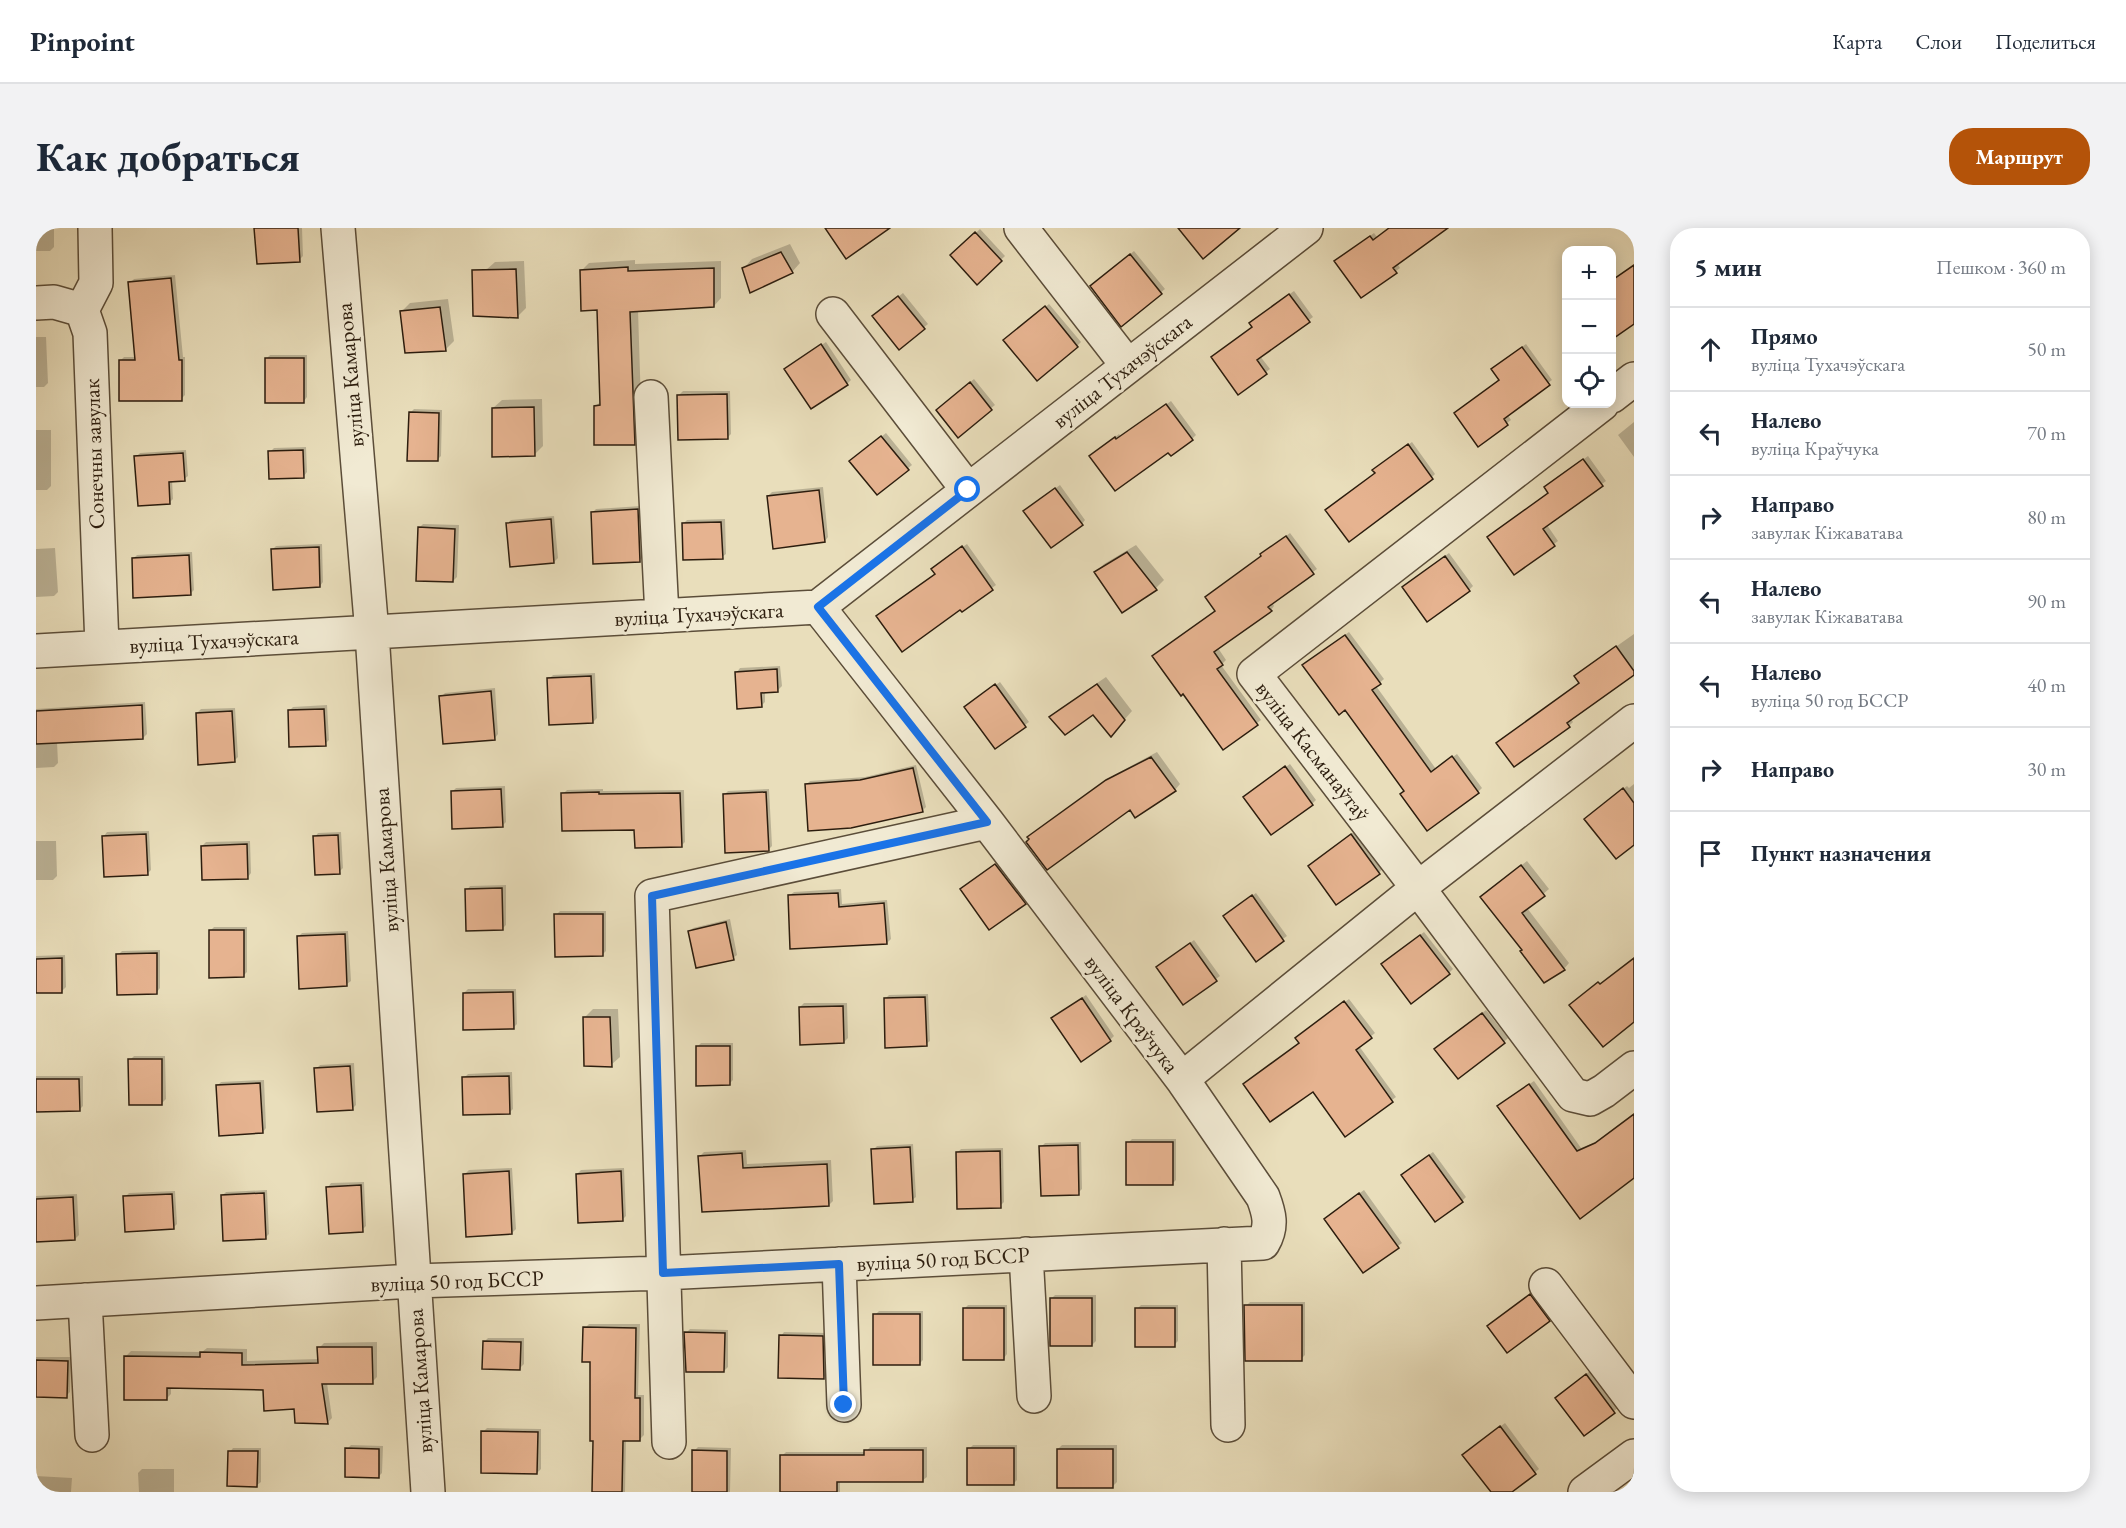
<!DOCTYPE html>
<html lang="ru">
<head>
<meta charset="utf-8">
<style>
  :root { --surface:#fff; --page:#f2f2f3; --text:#1f2937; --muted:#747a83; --line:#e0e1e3; --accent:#b45309 }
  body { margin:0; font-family:"EB Garamond",serif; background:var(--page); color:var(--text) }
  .controls { position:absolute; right:18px; top:18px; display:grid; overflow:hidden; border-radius:12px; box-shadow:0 3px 15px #0003 }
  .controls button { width:54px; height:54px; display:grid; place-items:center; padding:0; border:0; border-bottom:2px solid var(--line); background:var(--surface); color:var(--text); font:30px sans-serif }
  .stop { position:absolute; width:18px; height:18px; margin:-14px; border:4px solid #1a73e8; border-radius:50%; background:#fff }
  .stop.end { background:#1a73e8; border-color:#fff; box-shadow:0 2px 6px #0008 }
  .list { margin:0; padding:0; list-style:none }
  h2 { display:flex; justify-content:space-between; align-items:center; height:78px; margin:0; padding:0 24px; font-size:26px }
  h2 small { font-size:20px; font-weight:400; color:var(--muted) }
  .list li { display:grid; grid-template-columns:39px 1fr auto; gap:18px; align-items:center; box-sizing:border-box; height:84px; padding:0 24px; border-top:2px solid var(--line) }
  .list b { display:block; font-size:22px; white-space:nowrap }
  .list p { margin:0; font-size:20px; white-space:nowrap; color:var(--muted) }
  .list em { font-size:20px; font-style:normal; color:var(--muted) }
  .icon { flex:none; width:33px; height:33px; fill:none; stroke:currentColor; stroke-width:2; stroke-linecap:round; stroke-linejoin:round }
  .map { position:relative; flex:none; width:1598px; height:1264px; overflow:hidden; border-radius:24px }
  header { display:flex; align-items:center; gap:36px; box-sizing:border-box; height:84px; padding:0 30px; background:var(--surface); border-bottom:2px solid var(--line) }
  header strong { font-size:28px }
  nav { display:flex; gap:33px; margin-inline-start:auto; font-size:21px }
  .intro { display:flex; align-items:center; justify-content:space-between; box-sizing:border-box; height:144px; padding:0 36px }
  h1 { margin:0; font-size:42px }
  .button { padding:15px 27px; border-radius:24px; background:var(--accent); color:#fff; font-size:21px; font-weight:700 }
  main { display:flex; gap:36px; padding:0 36px }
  aside { flex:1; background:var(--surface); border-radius:24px; box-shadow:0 3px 15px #0003 }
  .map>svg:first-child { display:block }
  .shadow { fill:#0003 }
  .building { fill:#e6b390; stroke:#2c1d0e; stroke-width:1.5 }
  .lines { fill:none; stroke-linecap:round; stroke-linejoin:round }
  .minor-casing { stroke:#5b4d39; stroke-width:36 }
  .minor { stroke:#f1ead3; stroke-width:33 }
  .route { stroke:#1a73e8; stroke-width:8 }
  .labels { text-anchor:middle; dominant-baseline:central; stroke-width:6; stroke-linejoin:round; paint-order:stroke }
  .street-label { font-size:22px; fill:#2c1d0e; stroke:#f1ead3 }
</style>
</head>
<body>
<header>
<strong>Pinpoint</strong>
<nav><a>Карта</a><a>Слои</a><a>Поделиться</a></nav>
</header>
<div class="intro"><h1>Как добраться</h1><a class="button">Маршрут</a></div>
<main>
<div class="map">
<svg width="1598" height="1264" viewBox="0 0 1598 1264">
  <rect width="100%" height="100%" fill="#e9debb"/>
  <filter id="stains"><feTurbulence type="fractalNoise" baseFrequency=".00333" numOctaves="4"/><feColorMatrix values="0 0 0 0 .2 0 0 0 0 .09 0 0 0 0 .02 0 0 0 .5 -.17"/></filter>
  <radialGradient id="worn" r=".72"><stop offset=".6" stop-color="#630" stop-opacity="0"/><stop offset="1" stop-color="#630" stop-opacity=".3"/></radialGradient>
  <path class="shadow" d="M0 0H18V19L14 23H0Z
    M220 0H266L267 28 263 32Z
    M1354 0H1401L1361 35 1364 40 1360 43 1325 68 1304 30 1338 5 1341 9Z
    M944 1 969 28 941 55 916 27Z
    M754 16 764 35 756 44 708 40 716 31Z
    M1098 23 1129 61 1086 97 1060 55Z
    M599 32V36L685 33V70L678 78 602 82 606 208 598 215 559 179 565 173 563 80 545 43 553 35Z
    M488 33 490 80 481 89 450 42 459 34Z
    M139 47 147 129H149V167L145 171 84 133 88 129H101L94 55 98 51Z
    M1258 63 1277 89 1224 128 1234 141 1203 165 1219 91Z
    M867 65 892 96 863 120 842 85Z
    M412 71 418 113 409 122 365 84 374 75Z
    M1013 76 1045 114 1041 118 973 109Z
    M0 109H10L12 155 8 159H0Z
    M790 114 815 152 811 156 750 141Z
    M1490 116 1516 152 1471 186 1475 192 1442 217 1465 151 1461 137Z
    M234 127H271V169L268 173 230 131Z
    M938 151 959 177 922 207 905 178Z
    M647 163H694L695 206 691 210 643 167Z
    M506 171 507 218 499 226 457 180 466 172Z
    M1135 173 1160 207 1156 211 1133 222 1059 224 1083 206 1085 209Z
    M378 181 406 182 405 228 401 232 374 185Z
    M1598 194V229L1582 207Z
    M0 202H15V258L11 262H0Z
    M850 205 876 237 841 265 819 230Z
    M1376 214 1399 246 1396 249 1341 245 1342 238Z
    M270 219 271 244 268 248 234 224 238 220Z
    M150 222 152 248 148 251 136 252 137 271 133 275 100 229 104 225Z
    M1552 228 1570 253 1511 297 1522 313 1479 345 1514 265V256Z
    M1024 257 1049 292 1046 296 993 279Z
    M787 259 792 309 789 313 732 268 736 264Z
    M605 278 608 328 604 332 556 285 560 281Z
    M518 288 522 330 518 334 471 296 475 292Z
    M689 291 690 326 686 329 647 296 651 292Z
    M387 296 423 297 421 349 417 353 383 300Z
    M1254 305 1281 341 1236 374 1238 378 1235 382 1182 420 1190 432 1185 437 1225 492 1188 520 1122 424 1180 382 1230 323Z
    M286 316 287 354 284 358 236 322 240 318Z
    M931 316 960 357 926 382 900 345 901 337Z
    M1100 317 1128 352 1120 360 1086 383 1060 344 1068 336Z
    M19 320 22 364 18 368 0 369V321Z
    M156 324 158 362 154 366 97 331 101 327Z
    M1413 325 1437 358 1433 362 1372 355Z
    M1313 404 1348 451 1340 458 1400 541 1421 526 1446 560 1442 564 1370 563 1272 433Z
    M1598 406V445L1535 491 1537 494 1533 498 1478 537 1545 454 1544 444Z
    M744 438 746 458 742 462 729 463V474L725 478 701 444 704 440Z
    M559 445 561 490 557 494 513 451 517 447Z
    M1070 449 1096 483 1075 507 1057 485 1015 489 1023 481Z
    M964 454 993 494 959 519 934 475Z
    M459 460 462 506 459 510 405 469 409 465Z
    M109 474 111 506 107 510 21 514 22 535 18 539 0 540V481Z
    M291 477 293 512 289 516 253 483 257 479Z
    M199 480 202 529 198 533 161 485 165 481Z
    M1121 524 1144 556 1139 562 1095 580 995 611 993 609 1078 547Z
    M1254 536 1280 572 1276 576 1213 565Z
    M880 537 890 579 886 583 770 557 774 553 829 549Z
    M1598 556V615L1554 587 1591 558 1593 560Z
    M469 558 470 594 466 598 416 564 420 560Z
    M567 561V563L648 562 649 614 645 618 600 601 527 566 531 562Z
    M733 561 736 618 732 622 688 567 692 563Z
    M113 603 115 642 111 646 68 608 71 604Z
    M1319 603 1346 641 1343 645 1274 638Z
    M305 604 307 640 303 644 279 609 282 605Z
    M0 613H20L21 648 17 652H0Z
    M214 613 215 645 212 649 166 618 170 614Z
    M964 633 993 671 989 675 930 658Z
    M1491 633 1513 661 1491 680 1533 735 1528 741 1488 721 1452 663Z
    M470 657V697L466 701 431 662 434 658Z
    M805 661 806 676 851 672 855 711 851 715 754 667 758 664Z
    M1220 665 1251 708 1220 731 1193 684Z
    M524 683H570V723L566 727 520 687Z
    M694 691 701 727 697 730 654 703 657 700Z
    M178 699H211V744L207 748 174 703Z
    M312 703 315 753 311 756 262 709 266 705Z
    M1388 704 1417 741 1413 745 1351 732Z
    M1158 712 1184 748 1147 775 1126 736Z
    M124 722V760L121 764 82 727 86 723Z
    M29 727 30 759 26 763 0 764V728Z
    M432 761H480L481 796 477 800 428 765Z
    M892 766 894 813 890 816 849 771 853 767Z
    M1050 767 1078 808 1074 812 1021 787Z
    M1313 771 1339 805 1323 818 1360 869 1310 907 1264 814 1265 807Z
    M768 775H811L812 810 808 814 764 779Z
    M557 781H582L584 829 575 837 549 789Z
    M1450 782 1472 810 1468 814 1404 817Z
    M665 815H697V852L693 856 661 819Z
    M98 828H129L130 871 126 875 94 832Z
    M318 835 320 877 316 881 280 841 284 837Z
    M476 844 477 881 473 885 428 850 432 846Z
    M0 848H47V878L43 882H0Z
    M228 852 230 900 227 904 181 858 185 854Z
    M1498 853 1545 920 1565 912 1598 887V948L1545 989 1467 874Z
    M1096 911H1140V952L1136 956 1092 915Z
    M1045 914 1046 961 1042 965 1005 919 1009 915Z
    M877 916 880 969 876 972 837 922 841 918Z
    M967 920 968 974 964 978 921 925 925 921Z
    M710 922 711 936 795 932 797 973 793 977 664 928 668 924Z
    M1397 924 1430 969 1426 973 1371 943Z
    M476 940 480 1001 476 1005 429 946 433 942Z
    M588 940 590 988 587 991 541 946 545 942Z
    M328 954 330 998 326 1002 292 959 295 955Z
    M231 962 233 1006 230 1009 186 968 190 964Z
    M1328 962 1366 1015 1362 1018 1293 987Z
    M139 963 141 996 137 1000 89 969 93 965Z
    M41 966 43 1007 39 1011 0 1013V968Z
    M1498 1063 1517 1089 1513 1092 1457 1094Z
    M1019 1067H1060V1113L1056 1117 1015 1071Z
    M1214 1074H1269V1127L1265 1131 1210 1078Z
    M932 1077H971V1126L968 1130 928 1081Z
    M1105 1077H1142V1113L1138 1117 1101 1081Z
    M843 1083H887V1132L883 1136 839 1087Z
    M553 1096H604L602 1167H608V1207L604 1211H590L589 1264H557L558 1211 555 1132 549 1100Z
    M654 1101 692 1102V1139L688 1143 650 1105Z
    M748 1104 790 1105 792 1145 788 1149 745 1108Z
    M452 1110H488V1136L484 1140 448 1114Z
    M341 1114V1149L336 1154 291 1155 296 1190 291 1195 259 1179 228 1160 135 1158V1166L130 1171 90 1128 95 1123 166 1124 171 1120 211 1121V1133L283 1131V1120L288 1115Z
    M0 1129H35L34 1164 30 1168H0Z
    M1554 1143 1582 1180 1548 1206 1524 1166Z
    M1469 1195 1503 1241 1474 1264H1457L1432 1223Z
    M451 1200 505 1201V1241L501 1245 447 1204Z
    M315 1217 347 1218 346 1245 342 1249 311 1221Z
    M937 1217H981V1252L977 1256 933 1221Z
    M1026 1217H1081V1254L1077 1258 1022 1221Z
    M662 1219 695 1220 694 1264H657L658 1223Z
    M834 1219H891V1249L887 1252H804V1264H746V1228L750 1224H830Z
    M197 1220H225V1254L221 1257 194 1224Z
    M106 1241H138V1264H103L102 1245Z
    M0 1248 36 1250 35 1264H0Z"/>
  <path class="building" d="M218 0H262L264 34 221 36Z
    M789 0H854L810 31Z
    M1142 0H1204L1167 31Z
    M1353 0H1412L1357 40 1361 45 1325 70 1298 33 1334 8 1337 12Z
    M939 4 966 33 941 57 914 27Z
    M745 24 757 45 714 65 706 40Z
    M1094 26 1126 66 1085 99 1054 58Z
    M1598 37V96L1575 112V53Z
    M592 39V43L678 40V79L594 84 599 217H558V178L564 177 561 82 545 83 544 42Z
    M480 41 482 90 437 88 436 42Z
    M135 50 143 132H146V173H83V132H99L92 54Z
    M1253 66 1274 94 1221 132 1231 146 1202 167 1175 129 1216 99 1213 95Z
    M862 68 889 101 863 122 836 88Z
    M1009 78 1042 119 1001 153 967 112Z
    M404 79 410 123 369 125 364 83Z
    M785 116 812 157 775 181 748 141Z
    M1486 119 1514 157 1468 191 1472 197 1442 219 1418 185 1463 152 1455 141Z
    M229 130H268V175H229Z
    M934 154 956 182 922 210 900 182Z
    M691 166 692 211 642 212 641 167Z
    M1130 176 1157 212 1135 228 1132 225 1079 263 1053 228 1079 209 1080 211Z
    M498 179 499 228 456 229V180Z
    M373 184 403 185 402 233H371Z
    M845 208 873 242 841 267 813 233Z
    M1372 216 1397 251 1313 314 1289 282 1339 245 1336 242Z
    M267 222 268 250 233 251 232 223Z
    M147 225 149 253 133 254 134 276 102 278 98 228Z
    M1547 231 1567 258 1507 301 1519 318 1478 347 1451 309 1512 265 1508 259Z
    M1019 260 1047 297 1015 320 987 283Z
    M783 262 789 314 737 321 731 268Z
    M602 281 604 334 557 336 555 284Z
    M515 291 518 335 474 339 470 295Z
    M685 294 687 331 647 332 646 295Z
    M382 299 419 301 417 354 380 353Z
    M1250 308 1278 346 1232 379 1236 383 1178 424 1187 437 1181 441 1222 497 1187 522 1147 466 1145 468 1116 428 1179 383 1169 369 1225 328 1224 326Z
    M926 318 957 362 926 384 924 382 866 424 840 388 899 346 895 341Z
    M283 319 284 359 237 362 235 321Z
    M1091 324 1121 362 1086 385 1058 344Z
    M153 327 155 367 97 370 96 330Z
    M1409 328 1434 363 1391 394 1366 359Z
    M1309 407 1345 456 1336 462 1395 544 1416 528 1443 565 1391 603 1364 566 1368 563 1309 482 1303 487 1266 437Z
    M1580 418 1598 443V447L1531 495 1534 499 1478 539 1460 515 1543 455 1538 448Z
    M741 441 742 464 725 465 726 479 701 481 699 444Z
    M555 448 557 495 513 497 511 450Z
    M959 456 990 499 959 521 928 479Z
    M1061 456 1089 492 1075 509 1057 487 1029 507 1013 489Z
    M455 463 459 512 407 516 403 468Z
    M106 477 107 511 0 516V483Z
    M288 481 290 518 253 519 252 482Z
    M196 483 199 534 162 537 160 485Z
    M1115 529 1140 563 1099 590 1094 582 1011 642 990 614 993 611 991 609 1070 552Z
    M1249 538 1277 577 1235 607 1207 569Z
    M877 540 887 584 815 600 772 603 769 556 824 552Z
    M1587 560 1598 575V617L1580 631 1548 591Z
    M465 561 467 599 416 601 415 563Z
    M563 564V566L644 565 646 619 599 620 598 602 526 603 525 565Z
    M730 564 733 623 689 625 687 566Z
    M110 606 112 647 68 649 66 608Z
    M1315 606 1344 646 1300 677 1272 638Z
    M302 607 304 646 279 647 277 608Z
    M211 616 212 651 166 652 165 618Z
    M959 636 990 676 953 702 924 661Z
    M1485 637 1509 668 1486 685 1529 742 1508 755 1484 723 1486 722 1444 669Z
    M466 660 467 702 430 703 429 661Z
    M802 665 803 679 848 675 851 716 754 721 752 667Z
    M1216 667 1248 713 1220 734 1187 688Z
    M518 686H567V728L519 729Z
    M690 694 698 732 660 740 652 703Z
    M173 702H208V749L173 750Z
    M309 706 311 758 263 761 261 708Z
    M1384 707 1414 746 1375 776 1345 736Z
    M1154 715 1181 753 1147 777 1120 739Z
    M121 725V766L81 767 80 726Z
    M26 730V765H0V731Z
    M1598 730V794L1567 819 1533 777 1562 754 1564 756Z
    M477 764 478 801 427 802V765Z
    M889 769 891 818 849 820 848 770Z
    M1046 770 1075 813 1045 834 1015 790Z
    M1308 773 1336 810 1320 822 1357 874 1309 909 1277 864 1234 894 1207 856 1263 815 1259 810Z
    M807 778 808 815 764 817 763 779Z
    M1446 785 1469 815 1422 851 1398 821Z
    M547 789H574L576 839 548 838Z
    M660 818H694V857L660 858Z
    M92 831H126V877H93Z
    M314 838 317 882 281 884 278 840Z
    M473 848 474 886 427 887 426 849Z
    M0 851H43L44 883 0 884Z
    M224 855 227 905 183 908 180 857Z
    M1493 856 1541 923 1559 915 1598 886V950L1544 991 1461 878Z
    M1090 914H1137V957H1090Z
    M1042 917 1043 967 1005 968 1003 918Z
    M874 919 877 974 838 976 835 921Z
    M964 923 965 980 921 981 920 924Z
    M706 925 707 940 791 936 793 978 666 984 662 928Z
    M1393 927 1427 974 1399 994 1365 947Z
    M473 943 476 1006 430 1009 427 946Z
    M585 943 587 993 542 995 540 946Z
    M325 957 327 1004 293 1006 290 959Z
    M228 965 230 1011 187 1013 185 967Z
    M1323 965 1363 1020 1327 1045 1288 991Z
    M136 966 138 1001 89 1004 87 968Z
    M37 969 39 1012 0 1014V971Z
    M1494 1066 1514 1093 1471 1125 1451 1098Z
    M1014 1070H1056V1118H1014Z
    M1208 1077H1266V1133H1209Z
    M927 1080H968V1132H927Z
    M1099 1080H1139V1119H1099Z
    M837 1086H884V1137H837Z
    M547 1099 600 1100 599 1170H604V1213H587L586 1264H556L557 1213H554V1134H546Z
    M648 1104 689 1105 688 1144H650Z
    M743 1107 787 1108 788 1151 742 1150Z
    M447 1113 485 1114 484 1142 446 1141Z
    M281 1119H336L337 1156H286L292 1196 259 1195 258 1181 228 1183 227 1162 131 1160V1172H88V1128L164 1129V1124L206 1125V1137L282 1135Z
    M0 1132 32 1133 31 1170 0 1169Z
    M1550 1146 1579 1185 1548 1208 1519 1170Z
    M1464 1198 1500 1246 1476 1264H1455L1426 1227Z
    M445 1203 502 1204 501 1246 445 1245Z
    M309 1220 343 1221V1250L309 1249Z
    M931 1220H978V1257H931Z
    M1021 1221H1077V1260H1021Z
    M656 1222 691 1223V1264H656Z
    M828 1222H887V1254H801V1264H744V1227H828Z
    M192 1223H222L221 1259 191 1258Z"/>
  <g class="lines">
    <g class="minor-casing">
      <path id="minor" d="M302 0 336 405 392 1264
        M985 0 1092 138
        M0 75 18 74 46 82 54 105 66 418
        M46 82 60 55 59 0
        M797 86 932 262
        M1576 168 1598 151
        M615 169 626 388
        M1566 176 1218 446 1382 660 1537 867 1554 871 1568 863 1598 840
        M0 423 782 379 1270 0
        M1146 851 1382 660 1598 493
        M1188 1016 1192 1197
        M990 1026 998 1168
        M803 1036 808 1177
        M1510 1057 1598 1174
        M49 1072 56 1207
        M0 1075 377 1053 627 1045 1227 1015C1237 998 1233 985 1227 969L1146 851 951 594 782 379
        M633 1214 616 668 951 594
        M1549 1264 1598 1228"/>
    </g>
    <use href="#minor" class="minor"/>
  </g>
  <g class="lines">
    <path class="route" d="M808 1177 803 1036 627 1045 616 668 951 594 782 379 932 262"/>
  </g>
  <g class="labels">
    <g class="street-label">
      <text transform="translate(1086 143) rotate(-38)">вуліца Тухачэўскага</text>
      <text transform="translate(314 147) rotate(-95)">вуліца Камарова</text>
      <text transform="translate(58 226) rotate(-92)">Сонечны завулак</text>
      <text transform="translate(663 386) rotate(-3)">вуліца Тухачэўскага</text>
      <text transform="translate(178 413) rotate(-3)">вуліца Тухачэўскага</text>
      <text transform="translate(1277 523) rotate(52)">вуліца Касманаўтаў</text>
      <text transform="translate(350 632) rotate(-94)">вуліца Камарова</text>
      <text transform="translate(1096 786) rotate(53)">вуліца Краўчука</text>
      <text transform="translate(907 1031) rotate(-3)">вуліца 50 год БССР</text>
      <text transform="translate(421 1053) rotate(-2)">вуліца 50 год БССР</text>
      <text transform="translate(384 1153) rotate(-94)">вуліца Камарова</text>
    </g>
  </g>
  <rect width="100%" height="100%" filter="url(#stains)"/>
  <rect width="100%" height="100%" fill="url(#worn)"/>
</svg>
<div class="controls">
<button>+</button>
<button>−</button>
<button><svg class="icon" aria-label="locate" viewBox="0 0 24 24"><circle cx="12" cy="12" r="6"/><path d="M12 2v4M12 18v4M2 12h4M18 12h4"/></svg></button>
</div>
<div class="stop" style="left:932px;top:262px"></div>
<div class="stop end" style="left:808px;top:1177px"></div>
</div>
<aside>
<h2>5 мин<small>Пешком · 360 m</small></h2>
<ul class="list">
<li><svg class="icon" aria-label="ahead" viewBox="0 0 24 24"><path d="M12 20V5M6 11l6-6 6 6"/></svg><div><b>Прямо</b><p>вуліца Тухачэўскага</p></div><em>50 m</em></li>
<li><svg class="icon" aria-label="left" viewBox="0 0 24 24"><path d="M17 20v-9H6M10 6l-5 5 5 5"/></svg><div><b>Налево</b><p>вуліца Краўчука</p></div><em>70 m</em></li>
<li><svg class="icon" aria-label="right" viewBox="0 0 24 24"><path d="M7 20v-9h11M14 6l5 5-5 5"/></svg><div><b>Направо</b><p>завулак Кіжаватава</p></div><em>80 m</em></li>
<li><svg class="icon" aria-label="left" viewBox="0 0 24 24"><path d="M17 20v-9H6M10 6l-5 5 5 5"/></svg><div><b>Налево</b><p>завулак Кіжаватава</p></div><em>90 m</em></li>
<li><svg class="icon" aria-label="left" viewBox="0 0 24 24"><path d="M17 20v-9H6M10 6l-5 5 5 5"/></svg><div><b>Налево</b><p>вуліца 50 год БССР</p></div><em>40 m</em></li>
<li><svg class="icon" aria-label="right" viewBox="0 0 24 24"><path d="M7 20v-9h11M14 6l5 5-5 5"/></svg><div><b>Направо</b></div><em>30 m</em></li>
<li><svg class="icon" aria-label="arrive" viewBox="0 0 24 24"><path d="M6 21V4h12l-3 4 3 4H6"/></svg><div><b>Пункт назначения</b></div></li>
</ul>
</aside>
</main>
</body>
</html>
